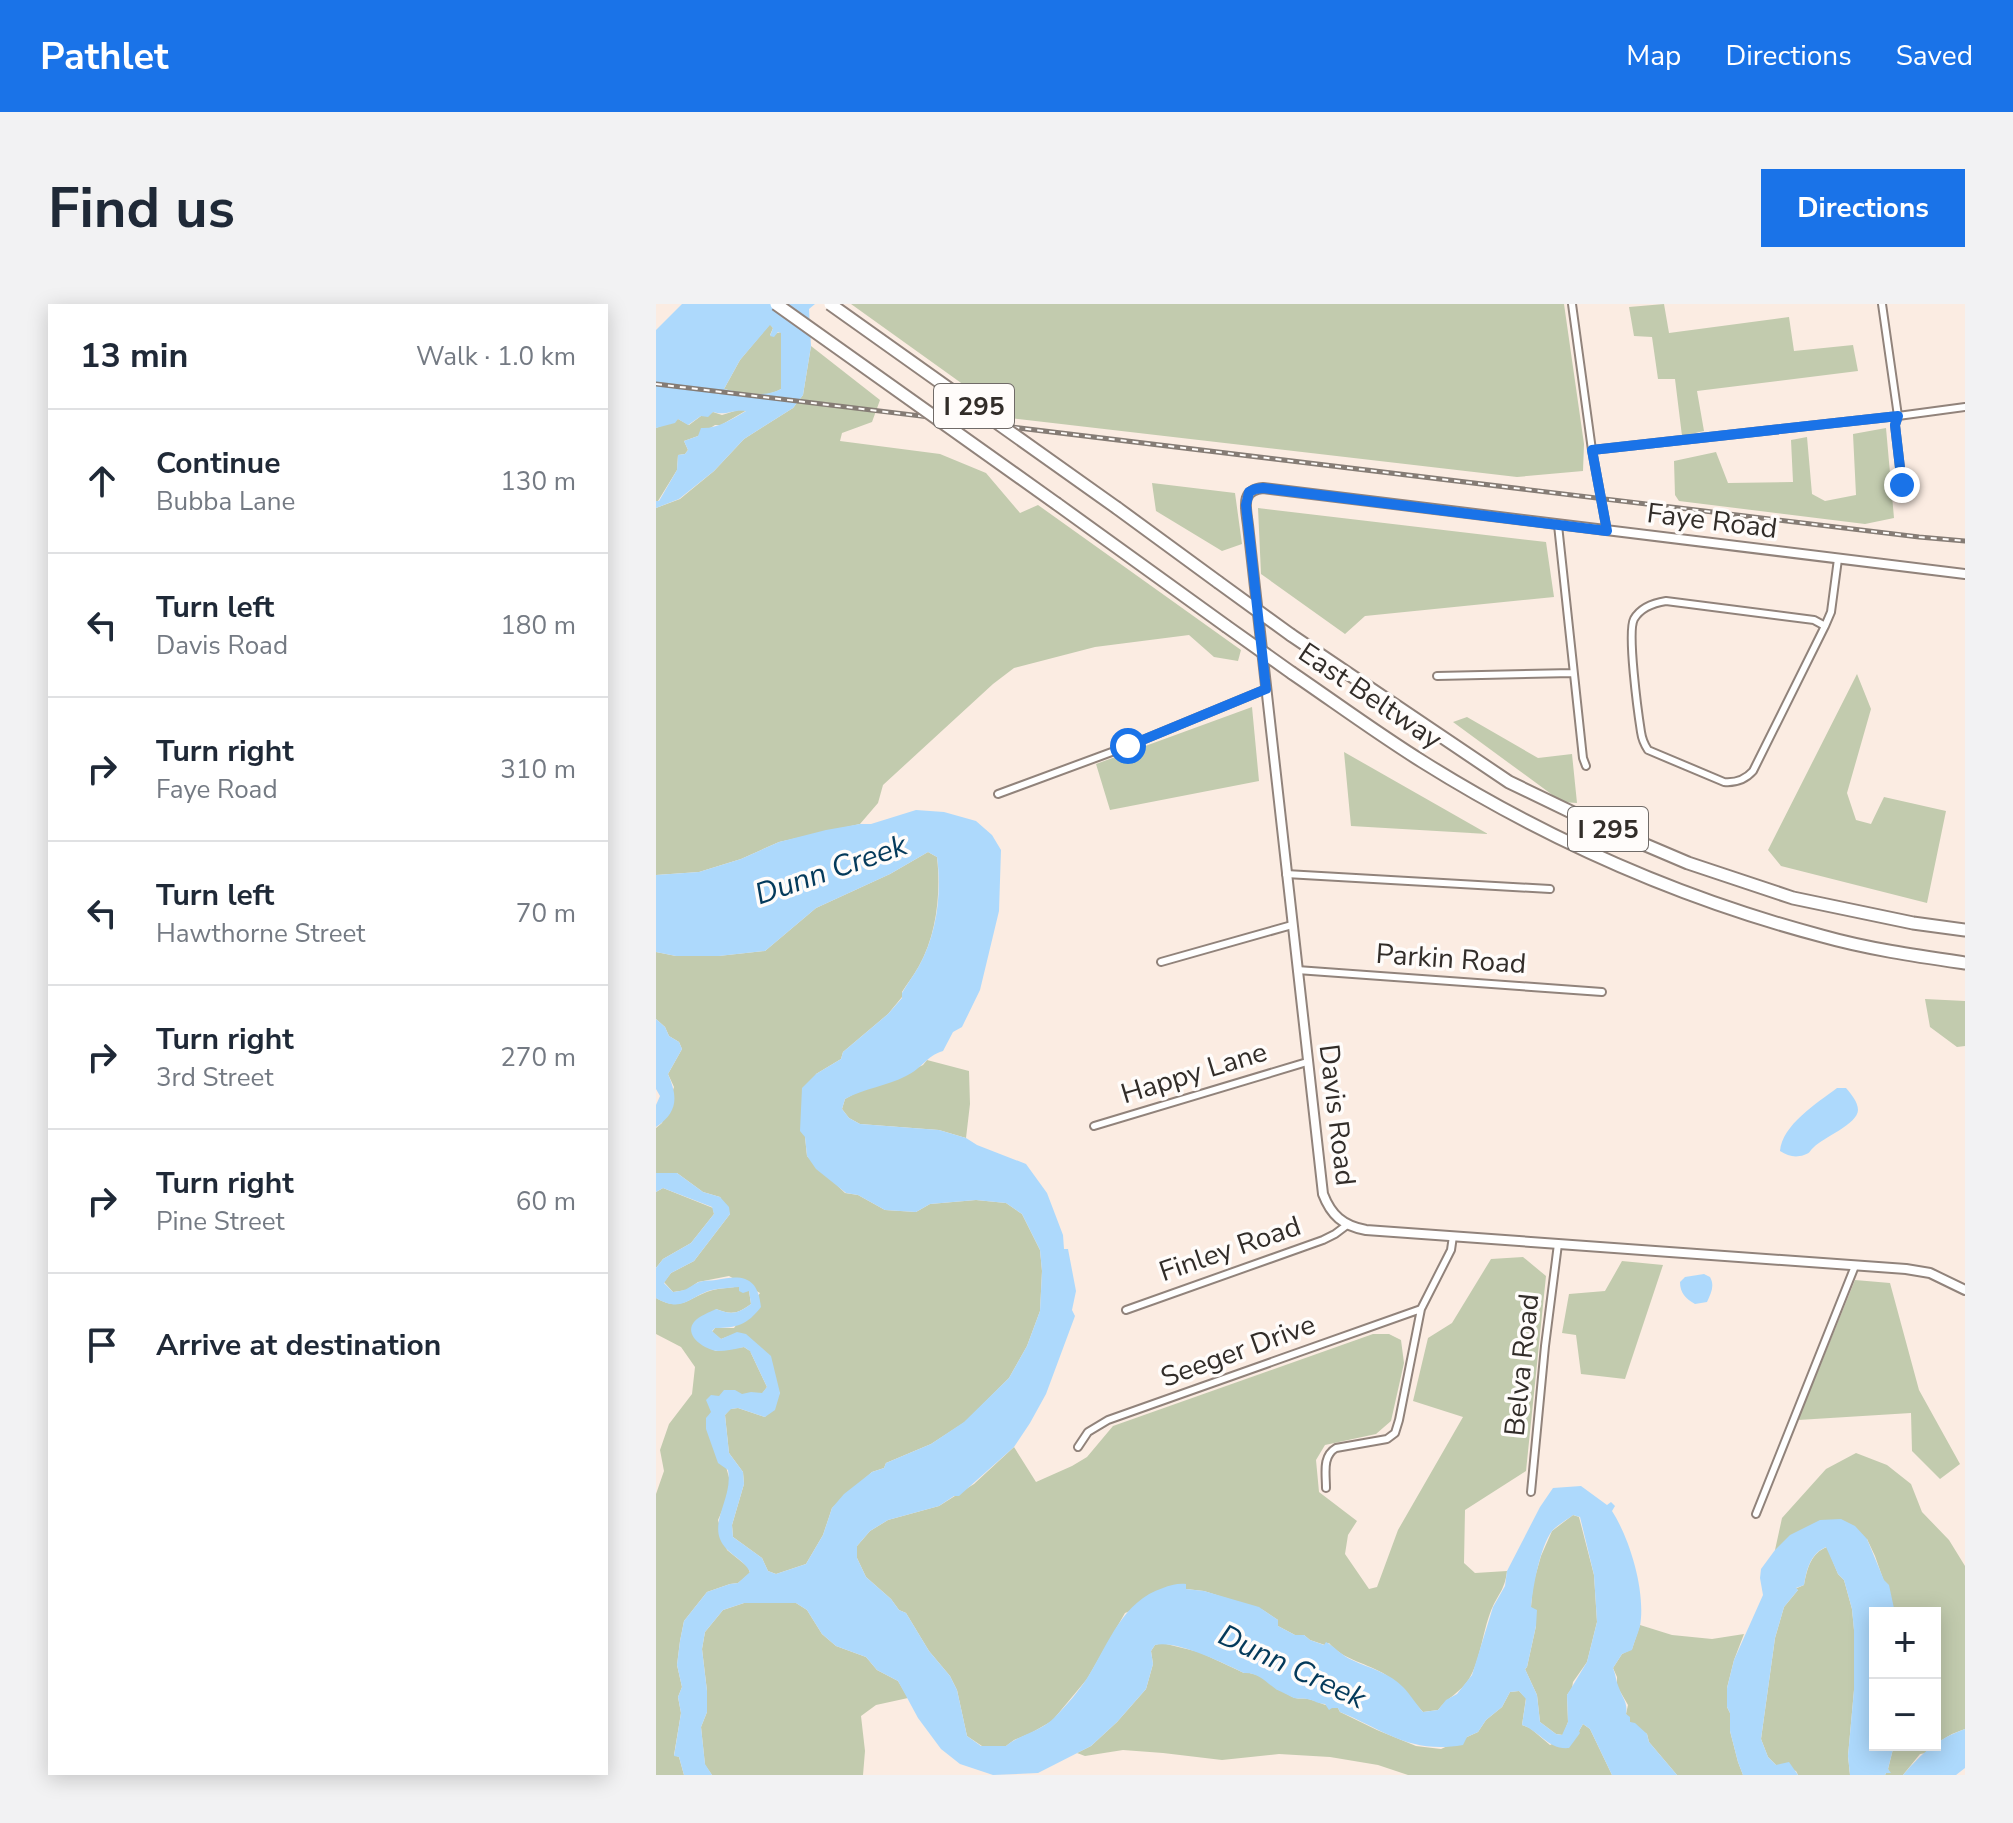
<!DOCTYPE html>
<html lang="en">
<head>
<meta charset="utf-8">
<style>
  :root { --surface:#fff; --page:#f2f2f3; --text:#1f2937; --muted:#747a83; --line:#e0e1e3; --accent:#1a73e8 }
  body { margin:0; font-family:"Nunito Sans",sans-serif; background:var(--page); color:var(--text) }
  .controls { position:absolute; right:24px; bottom:24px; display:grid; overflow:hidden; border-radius:0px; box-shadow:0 4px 20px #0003 }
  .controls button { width:72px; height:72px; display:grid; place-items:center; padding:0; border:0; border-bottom:2px solid var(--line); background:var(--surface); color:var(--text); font:40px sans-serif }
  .stop { position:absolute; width:24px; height:24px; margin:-18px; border:6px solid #1a73e8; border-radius:50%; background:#fff }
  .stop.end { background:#1a73e8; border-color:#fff; box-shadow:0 2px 8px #0008 }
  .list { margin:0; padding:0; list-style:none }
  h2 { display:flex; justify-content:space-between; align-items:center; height:104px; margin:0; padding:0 32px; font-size:34px }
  h2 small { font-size:26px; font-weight:400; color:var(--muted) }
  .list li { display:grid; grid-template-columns:52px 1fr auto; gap:24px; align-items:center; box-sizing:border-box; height:144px; padding:0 32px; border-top:2px solid var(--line) }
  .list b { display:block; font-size:30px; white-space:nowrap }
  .list p { margin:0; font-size:26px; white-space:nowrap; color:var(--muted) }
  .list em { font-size:26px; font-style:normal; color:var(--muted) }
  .icon { flex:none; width:44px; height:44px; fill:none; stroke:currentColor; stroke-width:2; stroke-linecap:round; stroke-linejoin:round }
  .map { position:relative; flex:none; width:1309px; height:1471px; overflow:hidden; border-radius:0px }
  header { display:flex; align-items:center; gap:48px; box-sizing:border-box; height:112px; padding:0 40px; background:var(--accent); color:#fff }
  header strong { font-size:38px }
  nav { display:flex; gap:44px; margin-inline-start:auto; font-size:28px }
  .intro { display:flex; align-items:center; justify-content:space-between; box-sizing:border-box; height:192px; padding:0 48px }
  h1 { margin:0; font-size:56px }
  .button { padding:20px 36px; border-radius:0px; background:var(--accent); color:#fff; font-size:28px; font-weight:700 }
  main { display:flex; gap:48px; padding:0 48px }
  aside { flex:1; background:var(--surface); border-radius:0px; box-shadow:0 4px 20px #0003 }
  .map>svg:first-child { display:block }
  .green { fill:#c2cbae }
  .water { fill:#add9fc; fill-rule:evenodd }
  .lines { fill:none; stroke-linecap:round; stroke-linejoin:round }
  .street-casing { stroke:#91837b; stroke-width:10 }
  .secondary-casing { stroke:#91837b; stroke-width:12 }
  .highway-casing { stroke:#91837b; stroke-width:15 }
  .street { stroke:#fff; stroke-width:6 }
  .secondary { stroke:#fff; stroke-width:8 }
  .highway { stroke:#fff; stroke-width:11 }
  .rail-casing { stroke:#857c75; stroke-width:5 }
  .rail { stroke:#fffcfa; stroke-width:2; stroke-dasharray:6; stroke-linecap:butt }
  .highway-bridge-casing { stroke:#91837b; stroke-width:15; stroke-linecap:butt }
  .highway-bridge { stroke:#fff; stroke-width:11 }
  .route { stroke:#1a73e8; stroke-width:10 }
  .labels { text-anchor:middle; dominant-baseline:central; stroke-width:7; stroke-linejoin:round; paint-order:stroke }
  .shield { fill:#fffcfa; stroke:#706b68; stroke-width:2 }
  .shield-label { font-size:26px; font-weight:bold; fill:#322d29 }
  .street-label { font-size:28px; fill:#322d29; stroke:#fffcfa }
  .water-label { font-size:30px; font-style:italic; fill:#043a5b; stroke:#fffcfa }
</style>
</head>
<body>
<header>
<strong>Pathlet</strong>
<nav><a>Map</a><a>Directions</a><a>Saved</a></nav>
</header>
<div class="intro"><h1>Find us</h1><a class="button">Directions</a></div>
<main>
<aside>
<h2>13 min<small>Walk · 1.0 km</small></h2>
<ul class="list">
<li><svg class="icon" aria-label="ahead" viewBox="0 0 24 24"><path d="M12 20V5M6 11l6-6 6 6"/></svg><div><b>Continue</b><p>Bubba Lane</p></div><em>130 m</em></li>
<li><svg class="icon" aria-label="left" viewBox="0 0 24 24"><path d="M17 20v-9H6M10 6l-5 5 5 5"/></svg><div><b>Turn left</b><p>Davis Road</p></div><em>180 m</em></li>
<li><svg class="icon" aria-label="right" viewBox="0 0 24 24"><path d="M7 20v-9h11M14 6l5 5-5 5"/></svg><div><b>Turn right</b><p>Faye Road</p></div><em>310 m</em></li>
<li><svg class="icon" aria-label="left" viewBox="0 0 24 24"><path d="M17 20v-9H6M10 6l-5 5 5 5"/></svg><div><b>Turn left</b><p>Hawthorne Street</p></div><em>70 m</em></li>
<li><svg class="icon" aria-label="right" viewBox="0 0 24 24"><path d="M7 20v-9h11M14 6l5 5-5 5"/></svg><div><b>Turn right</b><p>3rd Street</p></div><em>270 m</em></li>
<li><svg class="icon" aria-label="right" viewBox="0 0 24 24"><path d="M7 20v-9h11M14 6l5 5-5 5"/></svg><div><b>Turn right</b><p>Pine Street</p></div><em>60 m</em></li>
<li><svg class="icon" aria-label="arrive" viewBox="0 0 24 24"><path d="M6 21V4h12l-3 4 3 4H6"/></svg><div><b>Arrive at destination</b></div></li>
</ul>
</aside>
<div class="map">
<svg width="1309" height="1471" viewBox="0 0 1309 1471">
  <rect width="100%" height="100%" fill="#fbece2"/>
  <path class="green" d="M195 0H908L928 140 927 167 861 173 354 114Z
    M1008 0 1013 29 1133 13 1138 47 1197 41 1202 67 1041 87 1048 127 1026 132 1019 75H1002L996 33 978 32 973 3Z
    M114 20 117 24 114 31 125 28V85C109 95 85 89 68 85L84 56Z
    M155 42 224 96 216 118 186 129 184 137 284 150 330 169 364 209 382 201 585 346 582 357 558 353 533 331 439 343 358 364 337 380 227 481 222 499 204 520 123 538 85 555 43 568 0 571V204L24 195 58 167 88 135 137 104 147 91Z
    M82 106H91L65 121H59L42 132 28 137 32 146 29 150 22 151 21 166 2 197H0V124L22 115 33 121 45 112 57 108 66 111Z
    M1230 124 1238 214 1209 220 1023 197 1019 191 1018 157 1060 148 1072 179 1137 178 1135 136 1151 133 1156 190 1169 197 1200 191 1197 130Z
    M496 179 579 189 586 240 566 247 500 207Z
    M602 204 890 238 898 293 709 312 689 330 605 270Z
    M1201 370 1215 405 1191 489 1200 516 1215 520 1228 493 1290 507 1271 599 1125 562 1112 546Z
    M596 403 603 477 454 506 440 460Z
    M811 413 882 454 916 450 921 499 906 498 797 418Z
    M688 448 832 530 695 522Z
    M272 548 281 553C285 588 281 630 263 662 258 671 251 680 246 688V693L232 710 187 748 185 755 160 770 149 833 151 852 189 889 202 891 229 906 260 908 274 900 320 896 350 899 366 910 384 946 386 967 384 1007 371 1042 353 1074 309 1118 275 1140 230 1159 228 1164 216 1168 176 1204 167 1231 150 1260 120 1270 112 1267 106 1254 77 1233 76 1221 88 1180 87 1168 73 1149 69 1111 74 1105 82 1104 109 1113 124 1089 81 1029 65 1035 56 1028 59 1024H78L104 989 73 972 42 978 31 986 17 988 8 978 15 969 38 957 74 910 64 893 47 888 21 869H0V824L6 819 18 783 12 770 26 745 23 738 13 732 9 723 0 715V648L20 652H62L109 647 160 604 234 570Z
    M1269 695 1309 697V742L1301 743 1274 723Z
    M271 756 313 767 314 800 310 834 283 826 204 820 193 814 186 805 189 795 203 787 227 780 267 761Z
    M7 884 57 904 58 910 35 939 7 955 0 964V888Z
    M867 953 890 972 870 1167 809 1206 808 1259 819 1269 851 1267C849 1284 844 1288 837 1302 827 1323 825 1356 813 1375 805 1388 791 1394 782 1406L767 1408C756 1396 744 1380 730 1371 712 1359 688 1357 673 1339L669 1341 654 1336 648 1331H639L622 1322V1316L607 1306 548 1287 530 1285 469 1309 431 1375 396 1417 375 1429 358 1436 350 1442H326L311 1432 301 1386 294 1372 273 1347 250 1309 243 1306 235 1295 210 1273 201 1254V1242L214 1227 232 1216 283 1202 318 1180 358 1143 380 1178 416 1162 431 1153 457 1122 717 1030H733L745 1036 748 1059 735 1117 720 1130 669 1141 660 1156 663 1188 701 1217 692 1231 689 1250 713 1285 721 1283 742 1226 807 1113 757 1097 772 1034 796 1019 835 955Z
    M966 957 1007 961 969 1075 925 1070 920 1031 906 1029 913 990 949 987Z
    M1199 976 1234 979 1263 1086 1304 1160 1284 1175 1256 1147 1255 1109 1142 1116Z
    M84 982 93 987 95 1000C82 1010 75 1011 60 1005L51 1043 60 1047 88 1043 94 1047 111 1083 106 1090C85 1086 72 1098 55 1109L74 1177 69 1200 62 1216 71 1246 92 1263 94 1269 82 1279 74 1280 51 1288 28 1317 24 1337 21 1361 26 1383 22 1393 25 1409 18 1451 23 1453 28 1471H0V1190L8 1167 4 1146 13 1120 36 1090 39 1063 25 1043 0 1030V994C26 1009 34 992 57 986 65 984 75 984 84 982Z
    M1200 1149 1231 1161 1255 1180 1266 1208 1293 1236 1309 1262V1425L1296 1430 1279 1440V1309H1239L1219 1252 1211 1235 1119 1246 1126 1214 1170 1165Z
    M917 1211 923 1213 938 1271 941 1318 931 1358 917 1378 916 1384 911 1391 912 1418 907 1431 900 1430 884 1418 881 1391 869 1365 871 1363 880 1322 875 1303 877 1280 885 1252 896 1227Z
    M1171 1243 1182 1270 1188 1276 1196 1305 1198 1326V1386L1192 1452 1194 1471H1142L1140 1467 1120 1461 1112 1453 1105 1435 1119 1334 1128 1303 1142 1286 1139 1285 1148 1281C1151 1265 1155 1249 1171 1243Z
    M88 1299H140L151 1306 166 1330 180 1342 210 1353 221 1366 242 1377 252 1394 220 1401 205 1412 209 1447 207 1471H56L49 1461 45 1423 51 1408V1387L46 1345 49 1328 67 1306Z
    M984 1321 1016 1331 1056 1335 1088 1330 1078 1356 1071 1384V1403L1074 1409V1427L1082 1458 1087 1471H1021L993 1438 991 1430 974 1418 970 1410 972 1401 961 1382V1373L957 1364 966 1350 976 1345Z
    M506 1339 543 1348 588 1369C605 1367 623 1388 639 1394 643 1395 647 1394 652 1395 662 1397 671 1403 682 1404L684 1408 721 1426 760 1442 785 1445 822 1428 830 1416 846 1403 854 1388 863 1387 870 1394 866 1421 874 1424 894 1441 923 1427 927 1420 934 1425 956 1471H752L722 1461 674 1453 623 1450 566 1456 507 1449 467 1446 429 1452 421 1449 435 1442 461 1418 490 1385 497 1360 495 1347 499 1341Z
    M1238 1441H1277L1270 1449 1264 1450 1247 1471H1229L1230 1469H1234L1232 1465Z"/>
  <path class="water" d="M26 0H159L153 5 155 42 147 91 137 104 88 135 58 167 23 195 0 204V197H3L21 166 22 151 29 150 32 146 28 137 42 132 45 124C61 125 76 115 90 107 76 105 71 112 57 108L52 113 45 112 32 121 22 115 19 119 0 124V26ZM114 21 117 24 114 32 118 33 122 28 125 29V85C109 94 86 89 68 85L84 56Z
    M260 506 288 508 320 517 336 531 345 546 343 607 324 686 306 723 297 728 287 747C270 752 266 765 250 772 231 782 209 784 189 795L186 805 193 814 204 820 283 826 310 834 321 841 370 860 391 889 407 931 408 945H412L420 987 416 1006 419 1012 390 1090 374 1119 358 1143 303 1192H298L283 1202 232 1216 214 1227 201 1242V1254L210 1273 235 1295 243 1306 250 1309 273 1347 294 1372 301 1386 311 1432 325 1442H350C364 1430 384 1428 398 1414 410 1402 424 1386 433 1371 453 1338 467 1297 507 1284 514 1281 523 1279 530 1280V1285L548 1287 603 1303 622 1316V1322L639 1331H648L654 1336 668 1341 670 1338C679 1343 686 1352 696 1356 713 1364 734 1369 747 1383 754 1390 760 1400 767 1408L782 1406 790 1396 801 1390 816 1371 837 1303 849 1282 851 1267 884 1203 897 1184 925 1182 951 1201 955 1198 959 1202 956 1207C974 1235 990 1288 984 1322 982 1330 978 1338 976 1346L966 1350 957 1364C960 1371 960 1378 963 1384 967 1395 972 1399 970 1410L974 1413V1418L979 1419 991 1430 993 1438 1021 1471H956L934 1425 927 1420 923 1427 924 1429 913 1444C892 1446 884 1427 866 1421L870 1395 863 1387 854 1388 846 1403 830 1416 822 1428 811 1433 807 1441C754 1450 730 1427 684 1408L682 1404H676L673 1406 669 1400C662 1400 658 1396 651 1395 647 1394 643 1395 638 1394 638 1394 622 1386 621 1386 611 1379 602 1368 588 1369 567 1359 521 1336 499 1341L495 1347 497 1360 490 1385 461 1418 435 1442 382 1469 337 1471 304 1460 285 1445 262 1414 242 1377 221 1366 210 1353 180 1342 166 1330 151 1306 140 1299H88L67 1306 49 1328 46 1345 51 1387V1408L45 1423 49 1460 56 1471H28L23 1453 18 1452 25 1409 22 1393 26 1383 21 1361 24 1337 28 1317 51 1288 74 1280 82 1279 94 1268C88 1255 70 1250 64 1235 56 1214 77 1192 72 1166L62 1159 50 1125V1114L55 1108 50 1096 55 1091 63 1092 68 1086H79L86 1090 95 1088 106 1089 111 1083 94 1047 88 1043C80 1045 70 1047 62 1047 50 1046 27 1032 38 1018 43 1012 54 1008 60 1005 75 1011 82 1010 95 1000L93 987 87 989 83 987V983C74 984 65 984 56 986 33 992 27 1010 0 994V964L7 955 35 939 58 910 56 903 7 884 0 888V869H21L47 888 64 893 73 903 74 910 38 957 15 969 8 979 17 988C33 986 29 985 41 979 46 976 54 977 60 976 87 970 102 973 105 1003 91 1021 81 1024 59 1024L56 1027 65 1035 81 1028 90 1030 115 1052 124 1089 119 1106 109 1113 82 1104 75 1105 69 1111 73 1149 87 1168 88 1180 76 1221 77 1233 106 1254 112 1267 120 1270 150 1260 167 1231 176 1204 188 1190 216 1168 228 1164 230 1159 275 1140 308 1118 353 1074 371 1042 384 1007 386 967 384 946 366 910 350 899 320 896 274 900 260 908 229 906 202 891 190 889 160 865 151 852 149 833 144 827 146 784 160 770 185 755 187 748 232 710 246 694V689C251 680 258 671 263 662 281 630 286 588 281 553L272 548 234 570 160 604 109 647 63 652H20L0 648V571L43 568 85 555 123 538 170 526 204 520H215ZM917 1211 924 1213 938 1271 941 1318 931 1358 911 1391 912 1418 906 1431 900 1430 884 1418 881 1391 869 1365 871 1363 880 1322 881 1306 875 1303C877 1283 884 1243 896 1227 901 1221 911 1216 917 1211Z
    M0 715 9 723 13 732 23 738 26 745 12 770C22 793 22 808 0 823V801L4 792 0 785Z
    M1181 784H1190C1195 790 1202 798 1202 806 1202 820 1166 834 1158 843 1152 848 1156 848 1148 851 1139 854 1132 852 1124 847 1126 821 1161 799 1181 784Z
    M1048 970 1054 973C1059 982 1055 989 1051 998L1039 1000C1030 995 1024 989 1024 978L1029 973Z
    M1185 1215 1199 1222 1211 1235 1228 1276 1233 1281 1239 1309H1219V1441H1238L1232 1465 1235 1469H1230L1229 1471H1194L1192 1452 1198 1386V1326L1196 1305 1188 1276 1182 1270 1170 1243C1154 1250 1151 1265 1148 1281L1140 1284 1142 1286 1128 1303 1119 1334 1105 1435 1112 1453 1120 1461 1133 1458 1142 1471H1087L1082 1458 1074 1427V1409L1071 1403V1384L1078 1356 1107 1291 1104 1274 1105 1265 1119 1246 1134 1231 1164 1216Z
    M1309 1425V1464L1300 1471H1247C1266 1449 1281 1435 1309 1425Z"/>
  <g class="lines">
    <g class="street-casing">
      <path id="street" d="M916 0 936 146 951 227
        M1226 0 1242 112 1239 121 1246 181
        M936 146 1242 112 1309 103
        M902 221 927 454 930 462
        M1169 322 1158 316 1010 297C997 299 985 303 978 315 971 328 982 409 985 428 986 435 988 440 992 446L1068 478C1080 479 1089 476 1097 467L1169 322 1175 308 1182 255
        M781 372 917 369
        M342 490 472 442 610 385
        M630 570 894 585
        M505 658 636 621
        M641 666 946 688
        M438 822 651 758
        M470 1006 667 936 679 930 691 921
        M422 1143 432 1128 452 1116 765 1005
        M670 1184C670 1169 666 1152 680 1144L731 1135 739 1129 743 1116 765 1005 795 946 797 932
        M875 1188 889 1042 902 940
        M1100 1210 1199 962"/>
    </g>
    <g class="secondary-casing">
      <path id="secondary" d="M1309 270 607 184C584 186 590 204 592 221L667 890C675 911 687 922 710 926L1250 965 1274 969 1309 986"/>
    </g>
    <g class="highway-casing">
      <path id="highway" d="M401 200 570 322
        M461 204 562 278
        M635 331 853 478 938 519 1032 559 1137 594 1257 619 1309 626
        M636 369C680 399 722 430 767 458 890 535 1026 595 1166 632 1212 645 1261 652 1309 659"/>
    </g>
    <use href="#street" class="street"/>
    <use href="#secondary" class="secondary"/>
    <use href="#highway" class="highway"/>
    <g class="rail-casing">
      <path id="rail" d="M0 80 1263 233 1309 237"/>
    </g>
    <use href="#rail" class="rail"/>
    <g class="highway-bridge-casing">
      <path id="highway-bridge" d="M120 0 401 200
        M174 0 461 204
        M562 278 635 331
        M570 322 636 369"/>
    </g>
    <use href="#highway-bridge" class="highway-bridge"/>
  </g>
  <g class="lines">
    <path class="route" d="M472 442 610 385 590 201 593 188 599 185 607 184 951 227 936 146 1242 112 1239 121 1246 181"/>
  </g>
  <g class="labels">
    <g class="shield">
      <rect x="278" y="80" width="80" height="44" rx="6"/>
      <rect x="912" y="503" width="80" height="44" rx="6"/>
    </g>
    <g class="shield-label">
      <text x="318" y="102">I 295</text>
      <text x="952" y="525">I 295</text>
    </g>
    <g class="street-label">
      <text transform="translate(1056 217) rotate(7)">Faye Road</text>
      <text transform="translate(714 392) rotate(34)">East Beltway</text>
      <text transform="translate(795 655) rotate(4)">Parkin Road</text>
      <text transform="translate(538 769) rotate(-17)">Happy Lane</text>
      <text transform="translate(681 811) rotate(83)">Davis Road</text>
      <text transform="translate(574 945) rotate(-19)">Finley Road</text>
      <text transform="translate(582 1047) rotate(-20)">Seeger Drive</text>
      <text transform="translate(866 1061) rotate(-84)">Belva Road</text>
    </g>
    <g class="water-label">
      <text transform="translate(175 566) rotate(-19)">Dunn Creek</text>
      <text transform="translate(636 1363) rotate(25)">Dunn Creek</text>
    </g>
  </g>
</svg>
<div class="controls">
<button>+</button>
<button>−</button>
</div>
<div class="stop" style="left:472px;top:442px"></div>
<div class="stop end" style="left:1246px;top:181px"></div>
</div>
</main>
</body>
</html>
